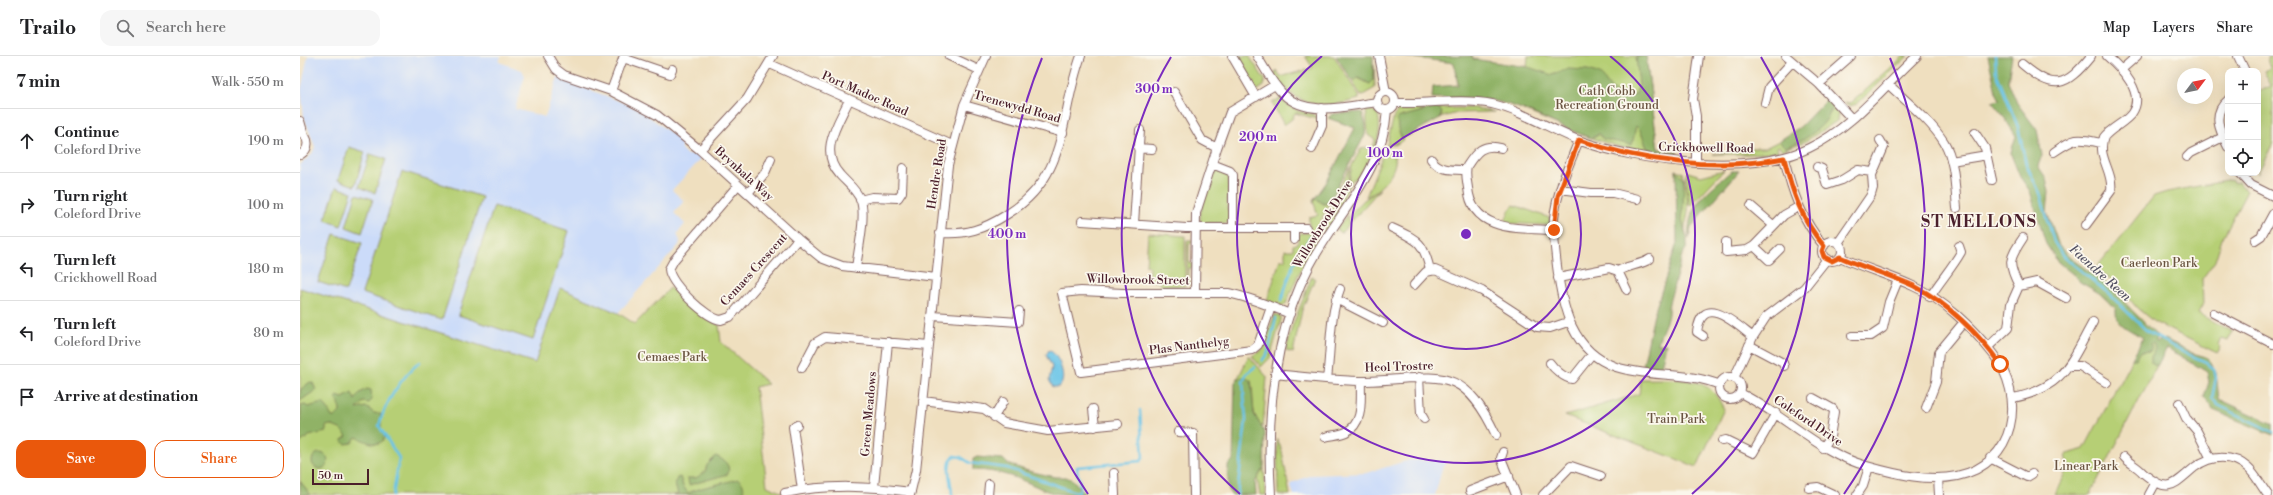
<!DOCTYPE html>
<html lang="en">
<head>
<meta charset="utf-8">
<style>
  :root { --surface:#fff; --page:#f6f6f6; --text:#202124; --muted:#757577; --line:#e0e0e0; --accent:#ea580c }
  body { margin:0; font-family:"Libre Bodoni",serif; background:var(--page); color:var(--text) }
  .controls { position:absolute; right:12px; top:12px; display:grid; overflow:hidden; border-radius:8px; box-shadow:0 4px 16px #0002 }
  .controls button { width:36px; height:36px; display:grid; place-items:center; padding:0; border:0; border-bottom:1px solid var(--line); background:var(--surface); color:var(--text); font:20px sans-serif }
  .compass { position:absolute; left:1877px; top:12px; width:36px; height:36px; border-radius:50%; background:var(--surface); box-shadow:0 4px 16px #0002; rotate:58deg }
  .scale { position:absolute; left:12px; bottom:10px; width:57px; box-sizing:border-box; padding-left:4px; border:2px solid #4a1f2b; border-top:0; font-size:11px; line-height:14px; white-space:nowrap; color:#4a1f2b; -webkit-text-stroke:3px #fbf7ec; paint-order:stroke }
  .stop { position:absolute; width:12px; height:12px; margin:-9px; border:3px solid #ea580c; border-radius:50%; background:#fff }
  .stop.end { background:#ea580c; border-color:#fff; box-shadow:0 1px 4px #0008 }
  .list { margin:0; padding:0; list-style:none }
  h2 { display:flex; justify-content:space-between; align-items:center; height:52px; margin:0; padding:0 16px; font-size:17px }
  h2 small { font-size:13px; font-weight:400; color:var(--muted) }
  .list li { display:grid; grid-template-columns:26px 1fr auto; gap:12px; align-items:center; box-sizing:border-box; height:64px; padding:0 16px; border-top:1px solid var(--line) }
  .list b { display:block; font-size:15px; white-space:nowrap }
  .list p { margin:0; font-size:13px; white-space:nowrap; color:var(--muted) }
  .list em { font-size:13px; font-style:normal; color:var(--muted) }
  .actions { display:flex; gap:8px; padding:12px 16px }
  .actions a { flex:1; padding:9px 0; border:1px solid var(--accent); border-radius:12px; text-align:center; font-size:14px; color:var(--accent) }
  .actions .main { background:var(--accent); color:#fff }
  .icon { flex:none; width:22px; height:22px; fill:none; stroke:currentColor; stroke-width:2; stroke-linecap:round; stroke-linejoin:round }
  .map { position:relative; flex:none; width:1973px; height:439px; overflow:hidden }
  header { display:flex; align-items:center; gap:24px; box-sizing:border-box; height:56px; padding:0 20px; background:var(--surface); border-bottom:1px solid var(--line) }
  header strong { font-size:19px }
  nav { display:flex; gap:22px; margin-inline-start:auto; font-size:14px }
  .search { width:280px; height:36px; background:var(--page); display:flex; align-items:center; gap:10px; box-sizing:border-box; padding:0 14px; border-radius:12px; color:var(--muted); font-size:15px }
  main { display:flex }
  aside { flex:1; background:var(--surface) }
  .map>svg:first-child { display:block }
  .built { fill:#cbdbf9 }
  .green { fill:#b6cf74; stroke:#807750 }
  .forest { fill:#90b266; stroke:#6d6848 }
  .water { fill:#69c4e7; stroke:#5a7289 }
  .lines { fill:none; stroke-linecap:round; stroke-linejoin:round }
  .stream { stroke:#69c4e7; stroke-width:2.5 }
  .minor-casing { stroke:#84625f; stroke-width:10 }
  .minor { stroke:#fff; stroke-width:8 }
  .route { stroke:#ea580c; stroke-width:5 }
  .ring { fill:none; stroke:#7b2cbf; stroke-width:2 }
  .labels { text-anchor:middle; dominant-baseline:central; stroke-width:3.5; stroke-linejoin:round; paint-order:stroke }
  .park-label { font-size:12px; fill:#6a5441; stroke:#fbf7ec }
  .street-label { font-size:12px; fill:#4a1f2b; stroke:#fbf7ec }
  .water-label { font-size:13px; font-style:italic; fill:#535163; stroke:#fbf7ec }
  .district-label { font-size:16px; font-weight:bold; letter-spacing:1px; fill:#4a1f2b; stroke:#fbf7ec }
  .centre { fill:#7b2cbf; stroke:#fbf7ec; stroke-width:2 }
  .ring-label { font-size:12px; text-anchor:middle; font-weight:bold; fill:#7b2cbf; stroke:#fbf7ec; stroke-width:3.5; stroke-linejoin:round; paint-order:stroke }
</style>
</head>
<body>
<header>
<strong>Trailo</strong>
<div class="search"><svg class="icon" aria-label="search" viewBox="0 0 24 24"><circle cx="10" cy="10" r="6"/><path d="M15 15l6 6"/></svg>Search here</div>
<nav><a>Map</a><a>Layers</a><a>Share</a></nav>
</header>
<main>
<aside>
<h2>7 min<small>Walk · 550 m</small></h2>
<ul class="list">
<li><svg class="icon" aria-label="ahead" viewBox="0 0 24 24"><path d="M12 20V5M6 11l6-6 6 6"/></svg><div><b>Continue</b><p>Coleford Drive</p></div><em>190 m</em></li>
<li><svg class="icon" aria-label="right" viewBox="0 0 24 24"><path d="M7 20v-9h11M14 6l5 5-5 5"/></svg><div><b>Turn right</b><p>Coleford Drive</p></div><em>100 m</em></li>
<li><svg class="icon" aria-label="left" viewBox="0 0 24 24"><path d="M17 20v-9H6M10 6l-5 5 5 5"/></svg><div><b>Turn left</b><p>Crickhowell Road</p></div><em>180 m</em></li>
<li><svg class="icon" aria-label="left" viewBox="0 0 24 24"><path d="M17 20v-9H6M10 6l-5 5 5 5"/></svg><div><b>Turn left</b><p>Coleford Drive</p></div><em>80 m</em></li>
<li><svg class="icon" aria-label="arrive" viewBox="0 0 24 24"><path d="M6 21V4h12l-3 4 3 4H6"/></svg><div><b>Arrive at destination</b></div></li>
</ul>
<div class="actions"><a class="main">Save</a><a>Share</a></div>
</aside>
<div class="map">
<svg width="1973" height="439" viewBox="0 0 1973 439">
  <rect width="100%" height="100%" fill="#fbf7ec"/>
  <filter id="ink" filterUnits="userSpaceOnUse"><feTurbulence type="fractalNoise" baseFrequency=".025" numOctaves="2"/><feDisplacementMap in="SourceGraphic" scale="8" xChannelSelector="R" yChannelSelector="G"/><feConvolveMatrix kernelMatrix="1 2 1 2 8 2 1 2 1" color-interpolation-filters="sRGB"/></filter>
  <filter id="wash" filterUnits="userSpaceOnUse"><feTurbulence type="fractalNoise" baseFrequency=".012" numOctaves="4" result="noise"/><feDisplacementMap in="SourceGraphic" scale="16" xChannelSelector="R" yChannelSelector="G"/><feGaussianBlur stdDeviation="0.9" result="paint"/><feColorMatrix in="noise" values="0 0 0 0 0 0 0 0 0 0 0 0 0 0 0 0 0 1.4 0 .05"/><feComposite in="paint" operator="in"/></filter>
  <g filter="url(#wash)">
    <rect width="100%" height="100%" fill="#efdfbf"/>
    <path class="built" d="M8 0H201L199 6 222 14 225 20 215 53 245 61 258 21 339 53 379 83 381 87V93L387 99 396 98 401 103 372 134 384 145 374 157 385 168 377 178 380 185 379 189 318 257 260 232 236 307 0 232V109L12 98 15 91 4 61 1 34Z
      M1109 404 1144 405 1146 408 1142 413 1135 439H994L991 431 992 427 1011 419 1067 417Z"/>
    <path class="green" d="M938 0H949L965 24 964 30 958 34H955L952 29 954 27Z
      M1005 0H1034L1059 40V43C1021 54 997 51 974 19L977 14 980 21 1013 12Z
      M1228 0H1346L1358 93 1377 95V98C1362 96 1350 97 1335 94 1296 87 1260 69 1223 54Z
      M1604 0H1608L1557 48 1550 50 1544 46 1551 47Z
      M1968 0H1973V87L1958 117V36L1971 30 1964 15 1970 12Z
      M1074 9 1075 32 1061 40 1052 25 1058 22 1070 28 1073 25Z
      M979 43 998 55 1013 58 1017 63 995 57 992 63 984 69 972 47Z
      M1532 50 1538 57 1537 65 1504 86 1482 94 1479 90 1477 91 1478 95 1451 98H1413L1429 96V93L1445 94 1446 92H1465L1479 85 1485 91C1503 84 1528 71 1532 50Z
      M1124 51V53L1111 60H1102L1101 80 1104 83 1096 89H1091L1099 86 1089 88 1087 95 1094 102 1089 95 1095 100C1098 116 1079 135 1066 141L1087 88 1094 60 1098 55Z
      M1139 52H1174L1195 56 1157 57 1140 62 1142 59Z
      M1066 54H1072L1078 59C1084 82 1070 106 1055 124L1053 123 1048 131 1052 109 1061 93 1073 91 1075 84 1068 79Z
      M49 91 65 96 55 130 38 124Z
      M70 98 86 103 75 137 59 131Z
      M1050 111 1047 134 1040 150 1028 155Z
      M917 114 929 118 927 153 930 155V165L927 167H903L900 165 901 154 914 116Z
      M1376 114 1383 116C1385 128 1388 140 1388 151 1389 160 1384 167 1385 177L1381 161 1383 146Z
      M1424 114 1391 149 1389 148 1386 122 1388 116 1401 120Z
      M102 115 182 141 142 264 62 237Z
      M1931 124 1933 127 1938 126 1947 135 1922 183 1915 205 1902 223 1903 248 1898 257 1933 276 1927 285 1921 283 1918 288 1921 291 1917 297 1854 266 1837 252 1817 228 1796 212 1854 140 1867 136Z
      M36 131 52 136 41 170 25 164Z
      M1080 133 1051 166V157L1064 144Z
      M56 138 73 143 62 177 46 171Z
      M1016 143 1024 148 1029 147 1021 164V174L1009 175V161L1018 159 1013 145Z
      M1214 149 1250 162 1249 167 1246 169 1204 167 1210 153Z
      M194 150 269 175 233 284 158 259Z
      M1038 154 1040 155 1023 179 1024 163 1026 158Z
      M1047 159 1049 168 1041 177 1037 173Z
      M848 177 885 180V230H861L860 226 848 225 849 210 846 209Z
      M1001 177H1016L1019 181 998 219 986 248 982 250 967 245 980 204H985V194H993V189L998 187V180Z
      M34 178 62 187 46 235 18 226Z
      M887 184H892V187H889V207H892V212H889V225L892 228H887Z
      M1012 220 1015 222 1002 254 993 297 986 295 992 271Z
      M0 232 235 307 260 232 318 257 335 268 370 232 405 262 419 269 421 286 468 328 455 331 467 430 487 439H0Z
      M975 258 981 261V264L970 302 961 311 952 300 961 295Z
      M1845 279 1866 292 1790 439H1754L1768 411 1765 399 1784 393Z
      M949 300 967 321 963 371C949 359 955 341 951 325L937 324Z
      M1341 323C1362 324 1399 319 1414 337 1418 341 1421 348 1424 353L1397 411 1265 360 1339 338Z
      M977 382 982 395 990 439H978Z
      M964 412 966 439H960L957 423Z"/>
    <path class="forest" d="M1036 0H1073V25L1070 28 1058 22 1052 25Z
      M1172 0 1173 3 1228 11 1252 19 1268 13 1288 14 1300 18 1312 34 1325 42 1335 39 1339 29 1336 0H1346L1358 93 1377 95V98L1358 97 1347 92 1340 74 1336 70 1332 89 1303 83 1299 78 1291 82C1260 72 1231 53 1199 46 1178 41 1154 43 1132 42L1133 31 1158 29 1154 7 1107 1Z
      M1688 0H1712L1708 25 1717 47 1737 74 1742 99 1738 110 1746 122 1749 136 1747 156 1759 190 1770 202 1807 228 1856 279V286L1865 283 1892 297 1906 301 1911 306 1916 317 1919 343 1973 368V379L1913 354 1904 341 1909 326 1907 316 1867 292 1857 310 1851 306V299L1855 293 1853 287 1850 288 1852 291 1850 295 1840 296 1836 303H1832L1843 282C1830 273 1815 270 1816 253L1799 237 1780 226 1775 220 1758 206 1746 188 1730 135 1720 121 1712 101 1711 96 1716 80 1702 58 1692 46 1700 44 1696 36Z
      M1527 43 1532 50C1529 70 1503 86 1485 91L1479 85 1500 71Z
      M1137 51 1142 56 1140 62 1102 83 1098 73 1097 62Z
      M1062 56 1066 69 1065 79 1030 145 1024 148 1016 143 1013 145 1026 127 1055 72 1028 62 1032 58Z
      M1376 114 1384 123 1383 153 1381 161 1387 182V191L1382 199 1368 251C1370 264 1360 275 1358 288H1366L1361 311 1343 310 1354 258 1377 187Z
      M1431 115H1439L1391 171 1389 183C1386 149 1408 136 1431 115Z
      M939 322H946L951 325 954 358 965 377 964 411 955 426 956 439H931L928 431V409L933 404 935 326Z
      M10 326 13 327 16 334 0 345V334Z
      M67 333 71 334 72 344 69 347 63 346 57 353 66 351 74 357 81 358V373L85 379C82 395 64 384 56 381L52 387 45 388 42 384 47 380 40 373 30 369 26 370V376L9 380 0 387 1 350 5 349 8 351C27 346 22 344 32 361H35L40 356 39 347 36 342 37 340 43 342 52 337 55 344 60 337Z
      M12 405a8 8 0 1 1 16 0a8 8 0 1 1-16 0Z
      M416 400C424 404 431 409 428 418L389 429 388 422H396L405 416 407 409Z
      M677 401 703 403 708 408 728 415 755 421H766L773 424 786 439C773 439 756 439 744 434 721 423 699 414 673 414V403Z
      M380 421 383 430 388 437C404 430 421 428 438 423 444 427 445 433 442 439H374L378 438 375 429 377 422Z
      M0 425 11 439H0Z"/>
    <path class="water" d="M749 294C759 298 768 324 759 331H753L749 324 752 311 746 299Z"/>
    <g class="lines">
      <path class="stream" d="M1695 0 1696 16 1718 71 1726 108 1740 137 1754 186 1763 200 1809 238 1849 277 1892 300 1906 306 1914 313 1916 322 1912 342 1918 349 1973 376
        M981 245 993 209 1011 180
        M962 305 968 296 976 262
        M93 439 99 402 79 370C84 348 102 320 120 306
        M652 439C652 427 644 410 654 400L661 401 670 407 707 412 778 437C784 429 776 420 777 411L841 405 843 402 840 354
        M937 439 946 364 943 326 947 317 955 311"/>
    </g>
  </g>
  <g filter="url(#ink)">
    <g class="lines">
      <g class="minor-casing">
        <path id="minor" d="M248 0 256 13 264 19 311 35 357 59 400 94 498 183 521 202 542 210 636 221
          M649 0 679 14
          M932 0 956 41
          M957 0C965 13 972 27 983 38 1008 62 1047 50 1077 46
          M1079 0 1086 36
          M1486 0 1519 28 1552 63
          M1938 0 1945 15
          M323 2 370 18 372 13
          M470 8 652 89
          M1722 8C1754 35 1765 32 1791 0
          M1821 14 1837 0
          M1519 28 1551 0
          M1588 28C1607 46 1630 64 1644 86 1655 104 1655 132 1657 152
          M311 35 324 0
          M1077 45a9 9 0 1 1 18 0a9 9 0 1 1-18 0Z
          M874 36 902 84 917 92 930 56 975 29
          M549 44C538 68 518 95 540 119 547 127 557 134 561 145 566 161 558 195 556 212
          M1928 44C1911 58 1920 75 1928 91
          M1095 47C1127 48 1160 42 1192 48 1222 55 1250 73 1278 84 1337 106 1452 120 1509 92 1552 72 1583 31 1617 0
          M1465 47 1469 31 1492 6
          M664 49 763 77
          M0 65 4 79
          M0 76C10 82 10 93 0 99
          M1675 77 1685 92 1692 124
          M1279 84C1269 109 1257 135 1254 162 1253 178 1255 194 1257 210 1262 251 1272 296 1316 311 1350 322 1386 315 1420 329
          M838 92 852 93
          M1201 92C1183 87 1176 96 1167 110 1165 117 1167 125 1168 132 1172 177 1221 172 1254 174
          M1012 93 1022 70V52
          M400 94 447 43 473 0
          M1754 96C1774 82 1777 81 1801 87
          M1887 101 1891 97 1923 81
          M1484 102C1492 135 1501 163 1524 190
          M1131 103C1139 115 1153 114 1166 114
          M1651 105 1687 99
          M1396 106V60L1393 43 1399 0
          M912 108 930 115 933 119V172
          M1517 111 1522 113 1527 129 1542 124 1558 114 1572 116
          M1940 117 1951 129 1973 140
          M438 129 374 204 369 213C370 228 406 262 421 264L430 261 498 183
          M1260 133 1291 137H1313L1337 143
          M448 137 465 117 471 103
          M560 144 572 141 598 142 602 136 603 112
          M1451 150 1473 169
          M782 165 886 172H1006
          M834 168 840 74
          M1786 169 1811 135C1814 115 1796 101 1804 81 1812 71 1825 67 1832 57 1846 37 1821 12 1807 0
          M1092 172C1117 184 1123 184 1130 214
          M640 177C666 179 684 173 706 159 771 119 758 62 781 0
          M994 184V172
          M1955 184 1961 180 1973 158
          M1522 195a10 10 0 1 1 20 0a10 10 0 1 1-20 0Z
          M1426 186V196L1447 194 1454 190 1484 159 1498 151
          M1538 187 1571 139 1573 132 1572 119 1584 91 1580 84
          M1454 190 1469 204 1480 193
          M1318 215 1327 234
          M1258 222 1309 212 1318 215C1329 209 1341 209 1350 203
          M1114 229 1126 216 1135 214 1182 235 1237 271 1250 272 1268 266
          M1719 230 1737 226 1766 242
          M895 237 896 157 917 92
          M1630 241C1640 225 1652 212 1661 196L1659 190
          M1036 243 1083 267
          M971 251 958 289 952 294 781 316 762 237 781 235 823 237H928C949 241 970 250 990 258
          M1913 257 1973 288
          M633 260 718 266 719 255
          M1403 280 1397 276C1402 235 1437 269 1453 281
          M1552 280H1571L1583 272 1589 246 1598 224
          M1449 289 1483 307 1484 310
          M1688 291 1708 272 1711 248 1719 230C1707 207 1709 203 1723 182
          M1250 307C1254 313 1264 322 1272 323L1292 298
          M1769 310H1780L1807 327
          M502 312 515 287 525 281 629 290
          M975 318C1005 321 1036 325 1066 325 1135 323 1161 304 1196 379
          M1119 321 1121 358 1124 363
          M1419 332a11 11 0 1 1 22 0a11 11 0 1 1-22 0Z
          M1434 322 1453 281 1466 261 1504 232 1527 203
          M1027 323C1031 292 1029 262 1040 233
          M1440 337C1485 359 1519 397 1567 410 1595 418 1628 426 1657 420 1716 408 1727 341 1693 298 1673 272 1643 243 1613 230 1589 219 1564 212 1540 201
          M1513 342 1533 353 1534 356 1530 381 1523 392
          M1713 342C1764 332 1770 307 1793 266
          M623 345 684 353 704 367 748 375 818 368
          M1879 347 1886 362 1897 375 1911 403
          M1626 352 1636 326 1639 296 1663 267
          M793 353 795 371
          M694 361 703 346
          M497 369 493 371 502 434
          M878 376 893 377 894 439
          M1025 381C1032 379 1040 379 1046 376 1065 367 1060 342 1061 325
          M1422 385 1426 384 1453 397 1476 357
          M1203 396 1201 402 1216 439
          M1824 401C1830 408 1837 410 1843 417 1869 439 1873 429 1895 411 1911 399 1933 398 1948 412 1956 419 1961 430 1968 439
          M1690 402 1727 421 1732 418
          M814 417 815 439
          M1638 422 1639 439
          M574 431 588 286
          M1509 432 1518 431 1535 439
          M1170 435 1209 420
          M485 437C528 428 568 430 611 436
          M610 439 616 414 648 109 664 49 686 0
          M688 439 689 428
          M971 439C966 361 973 279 1010 209 1038 156 1083 117 1087 54
          M1243 439 1271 410 1301 420
          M1557 439 1563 430 1569 411
          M1849 439 1855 428"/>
      </g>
      <use href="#minor" class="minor"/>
    </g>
  </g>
  <g class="lines" filter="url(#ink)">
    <path class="route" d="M1254 174 1258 140 1279 84C1342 106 1418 115 1484 102 1492 135 1501 163 1524 190L1522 195 1524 201 1532 205 1540 201C1564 212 1590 219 1614 230 1647 247 1679 278 1700 308"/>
  </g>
  <g class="ring">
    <circle cx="1166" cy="178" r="115"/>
    <path d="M1310 0A229 229 0 1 1 1022 0"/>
    <path d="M940 438A344 344 0 0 1 871 1M1461 1A344 344 0 0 1 1392 438"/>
    <path d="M788 438A459 459 0 0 1 742 2M1590 2A459 459 0 0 1 1544 438"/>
  </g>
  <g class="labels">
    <g class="park-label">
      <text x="1307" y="35">Cath Cobb<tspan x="1307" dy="14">Recreation Ground</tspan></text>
      <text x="1859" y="207">Caerleon Park</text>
      <text x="372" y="301">Cemaes Park</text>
      <text x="1376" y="363">Train Park</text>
      <text x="1786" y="410">Linear Park</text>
    </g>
    <g class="street-label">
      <text transform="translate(565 38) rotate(24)">Port Madoc Road</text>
      <text transform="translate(717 51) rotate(16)">Trenewydd Road</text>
      <text transform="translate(1406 92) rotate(1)">Crickhowell Road</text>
      <text transform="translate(444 118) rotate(42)">Brynbala Way</text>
      <text transform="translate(637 118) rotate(-81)">Hendre Road</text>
      <text transform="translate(1023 168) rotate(-58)">Willowbrook Drive</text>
      <text transform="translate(454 214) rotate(-48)">Cemaes Crescent</text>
      <text transform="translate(838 224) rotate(1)">Willowbrook Street</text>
      <text transform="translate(889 290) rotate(-7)">Plas Nanthelyg</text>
      <text transform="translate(1099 311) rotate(-2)">Heol Trostre</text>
      <text transform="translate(569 358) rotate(-85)">Green Meadows</text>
      <text transform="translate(1508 365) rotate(34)">Coleford Drive</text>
    </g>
    <g class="water-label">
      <text transform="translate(1800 217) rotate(42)">Faendre Reen</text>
    </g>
    <g class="district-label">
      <text x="1679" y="166">ST MELLONS</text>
    </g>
  </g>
  <circle cx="1166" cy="178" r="6" class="centre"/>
  <g class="ring-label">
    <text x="854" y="37">300 m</text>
    <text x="958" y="85">200 m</text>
    <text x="1085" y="101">100 m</text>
    <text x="707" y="182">400 m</text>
  </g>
</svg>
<div class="controls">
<button>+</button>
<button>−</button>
<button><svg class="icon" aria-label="locate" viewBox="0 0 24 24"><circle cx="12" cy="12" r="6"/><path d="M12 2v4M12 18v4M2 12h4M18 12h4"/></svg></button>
</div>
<svg class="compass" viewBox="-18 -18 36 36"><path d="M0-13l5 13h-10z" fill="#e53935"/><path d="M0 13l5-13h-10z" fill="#757577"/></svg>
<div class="scale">50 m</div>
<div class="stop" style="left:1700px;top:308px"></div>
<div class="stop end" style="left:1254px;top:174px"></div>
</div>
</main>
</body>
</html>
